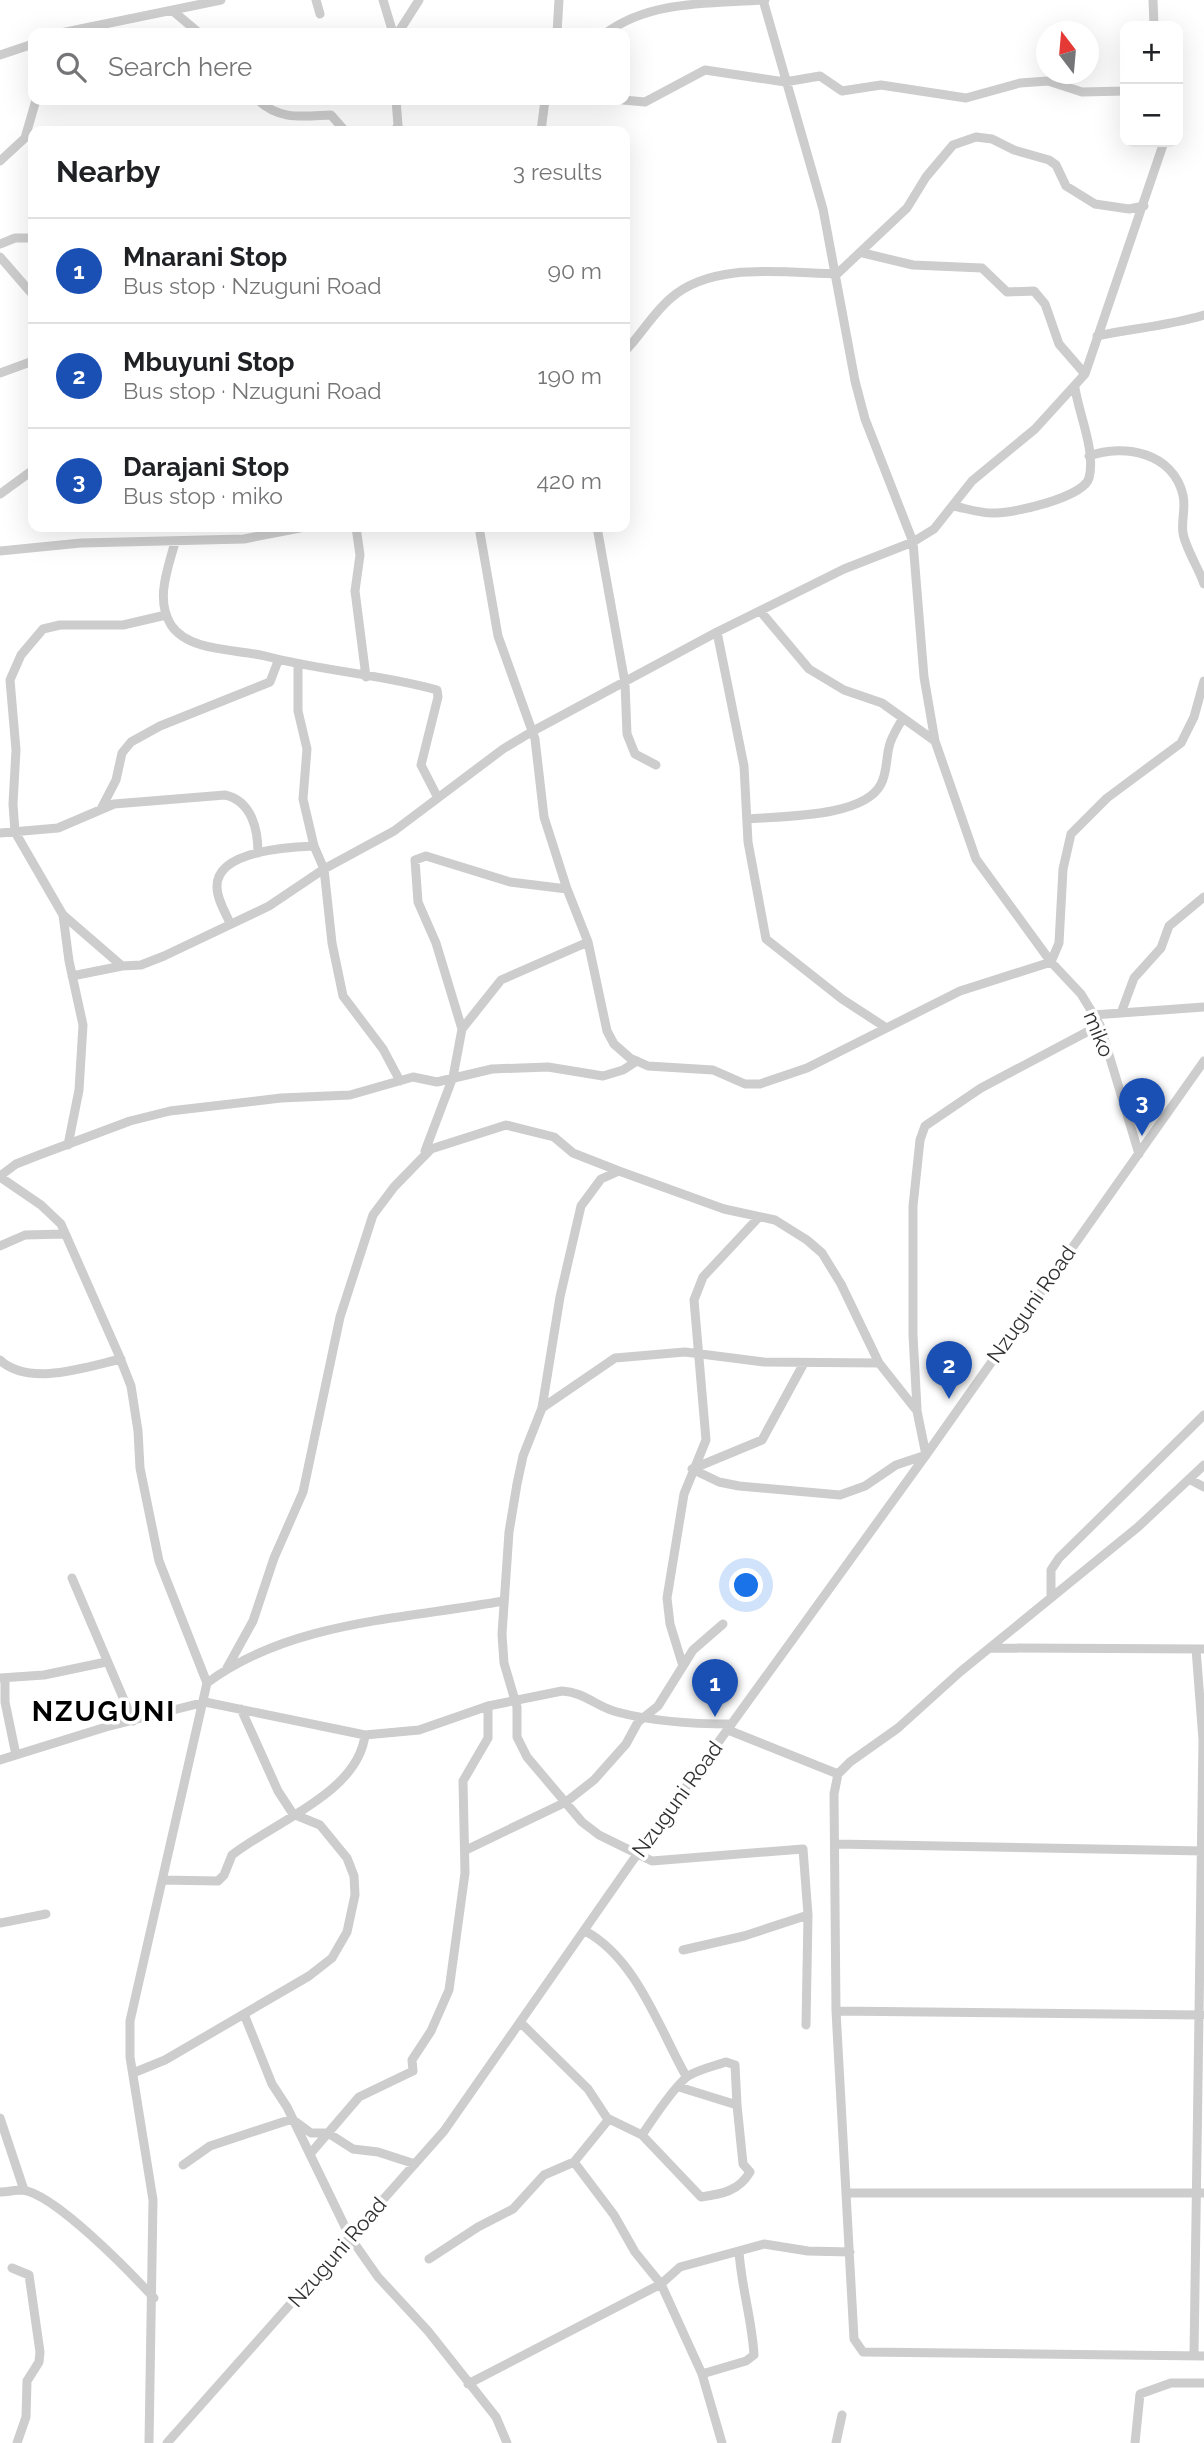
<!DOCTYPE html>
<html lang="en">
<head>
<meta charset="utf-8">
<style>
  :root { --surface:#fff; --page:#f6f6f6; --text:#202124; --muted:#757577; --line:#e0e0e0; --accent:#d55f44 }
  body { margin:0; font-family:Raleway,sans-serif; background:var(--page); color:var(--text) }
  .controls { position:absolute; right:21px; top:21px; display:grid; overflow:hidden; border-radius:14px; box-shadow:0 7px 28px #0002 }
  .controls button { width:63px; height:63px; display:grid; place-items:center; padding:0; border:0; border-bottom:2px solid var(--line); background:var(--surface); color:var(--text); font:35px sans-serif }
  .compass { position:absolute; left:1036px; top:21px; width:63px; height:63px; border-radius:50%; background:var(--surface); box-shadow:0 7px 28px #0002; rotate:344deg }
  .you { position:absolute; left:747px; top:1586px; width:24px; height:24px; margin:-18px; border:5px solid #fff; border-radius:50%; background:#1a73e8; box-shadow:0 0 0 10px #1a73e833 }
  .badge { display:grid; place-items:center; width:46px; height:46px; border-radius:50%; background:var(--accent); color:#fff; font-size:23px; font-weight:700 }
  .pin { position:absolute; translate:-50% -58px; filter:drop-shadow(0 2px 4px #0008) }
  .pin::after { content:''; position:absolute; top:37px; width:24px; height:21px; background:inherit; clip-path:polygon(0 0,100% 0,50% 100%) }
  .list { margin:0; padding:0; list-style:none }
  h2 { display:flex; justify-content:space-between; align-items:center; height:91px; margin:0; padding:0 28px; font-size:30px }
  h2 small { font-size:23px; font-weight:400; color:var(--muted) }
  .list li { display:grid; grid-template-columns:46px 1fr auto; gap:21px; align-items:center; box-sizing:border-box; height:105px; padding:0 28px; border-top:2px solid var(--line) }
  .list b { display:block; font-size:26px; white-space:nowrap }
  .list p { margin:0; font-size:23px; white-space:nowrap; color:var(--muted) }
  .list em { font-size:23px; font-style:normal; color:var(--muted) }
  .icon { flex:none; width:38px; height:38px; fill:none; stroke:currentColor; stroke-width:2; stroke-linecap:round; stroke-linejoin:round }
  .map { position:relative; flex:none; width:1204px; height:2443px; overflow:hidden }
  .search { position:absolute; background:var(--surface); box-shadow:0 7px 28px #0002; left:28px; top:28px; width:602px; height:77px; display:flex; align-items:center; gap:18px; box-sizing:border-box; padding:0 24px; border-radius:14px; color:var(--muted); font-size:26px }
  .panel { position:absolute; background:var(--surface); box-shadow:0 7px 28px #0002; left:28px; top:126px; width:602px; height:406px; border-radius:14px }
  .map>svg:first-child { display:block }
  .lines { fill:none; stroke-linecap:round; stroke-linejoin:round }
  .minor { stroke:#cdcdcd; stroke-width:9 }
  .labels { text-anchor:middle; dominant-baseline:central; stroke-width:7; stroke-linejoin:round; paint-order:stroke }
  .street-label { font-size:21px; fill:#303030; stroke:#fff }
  .district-label { font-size:28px; font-weight:bold; letter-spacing:2px; fill:#000; stroke:#fff }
</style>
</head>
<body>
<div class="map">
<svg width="1204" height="2443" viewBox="0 0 1204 2443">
  <rect width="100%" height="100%" fill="#fff"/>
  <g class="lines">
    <path class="minor" d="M316 0 320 14
      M383 0 393 33
      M763 0 823 209 855 381 865 419 913 542 924 677 935 741 976 859 1051 962 1081 994 1100 1025 1139 1154
      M1153 0 1154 26
      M173 11 199 33
      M61 33 221 0
      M398 33 419 0
      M557 33 559 0
      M606 33C651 0 709 4 765 0
      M0 55 33 44
      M1178 98V104
      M258 100C280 121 304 116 331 115L345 131
      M623 100 645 102 705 70 785 82 820 76 842 91 881 85 966 98 1020 83 1048 81 1082 92 1125 91
      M395 131 398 125 396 100
      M541 131 545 100
      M0 161 25 138 36 100
      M0 244 15 238H33
      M863 253 913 265 982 268 1007 292 1034 291 1045 304 1059 344 1085 374
      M0 257 33 295
      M1097 336C1134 328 1168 326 1204 315
      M625 351C641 335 653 313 671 298 713 261 785 273 837 274L907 208 926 177 953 145 976 137 992 139 1014 150 1049 160 1056 165 1066 186 1095 204 1129 209 1144 206
      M0 373 33 361
      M1089 456C1125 443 1173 453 1183 495 1186 508 1181 521 1183 533 1185 547 1199 569 1204 584
      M0 494 33 470
      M954 506C968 509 982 514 996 513 1015 513 1084 497 1089 478 1096 451 1079 415 1075 388
      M356 527 360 555 355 591 366 677
      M479 527 498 636 535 739 544 817 567 889 588 942 607 1031 614 1044 630 1058 648 1066 713 1070 745 1084H760L807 1068 960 991 1051 962 1059 943 1063 869 1071 834 1107 798 1181 743 1194 717 1204 681
      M597 527 625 683 627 734 635 754 656 765
      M175 542C168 569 155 599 171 625 189 652 236 649 265 656 321 671 381 674 437 690L438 697 421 765 438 798
      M0 551 81 543 244 539 305 527
      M761 612 809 669 844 690 882 703 935 741
      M717 632 744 766 748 842 766 939 842 999 885 1027
      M298 665V711L307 749 303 799 314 846 324 869 332 943 343 996 383 1049 400 1081
      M101 809 116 780 122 753 131 742 160 726 270 682 278 661
      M747 819C780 816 864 818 881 784 887 773 886 759 889 747 891 737 898 727 903 718
      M0 833 58 828 114 804 225 795C252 801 258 830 258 853
      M63 915 122 966 141 965 164 956 269 906 324 869 394 831 503 749 533 731 717 632 844 569 913 542 934 529 972 481 1035 429 1085 374 1164 142
      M230 923C225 912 217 899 217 887 216 851 288 847 314 846
      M72 976 122 966
      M1121 1013 1134 978 1161 948 1169 926 1204 897
      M1093 1015 1204 1007
      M462 1029 501 980 588 942
      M68 1145 79 1090 83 1025 69 961 63 915 15 832 13 804 16 750 10 680 21 655 43 629 60 625H123L166 615
      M425 1151 453 1077 462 1029 436 943 418 902 415 860 426 856 510 882 567 889
      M0 1176 16 1164 39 1155 130 1121 170 1111 281 1098 350 1095 413 1077 437 1082 492 1069 548 1067 603 1076 623 1070 637 1061
      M0 1177 41 1205 61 1224 118 1353 131 1386 138 1431 140 1468 159 1561 207 1683 130 2021V2057L153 2200 149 2443
      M0 1246 25 1235 65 1234
      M0 1360C29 1387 86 1367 121 1359
      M542 1408 615 1358 685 1352 764 1362 879 1363
      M917 1409 913 1335V1206L920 1140 925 1126 981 1088 1100 1025
      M1204 1465 1138 1527 960 1672 898 1728 850 1762 838 1774 834 1794 836 2011 854 2339 863 2352 1204 2356
      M692 1469 719 1482 739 1486 840 1495 865 1486 896 1465 926 1455 917 1411 879 1363 841 1284 822 1253 807 1240 775 1220 724 1209 619 1171 601 1179 581 1206 560 1297 542 1408 523 1456 517 1484 509 1532 502 1634 504 1663 517 1707V1737L527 1757 582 1822 599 1835 652 1861 803 1849 808 1915 806 2025
      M692 1469 762 1440 804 1363
      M1189 1479 1204 1487
      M72 1578 133 1721
      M1051 1598V1570L1059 1558 1204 1415
      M991 1648 1204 1649
      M682 1663 670 1624 667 1598 684 1494 706 1440 694 1300 703 1277 759 1217
      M227 1668 253 1621 274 1558 303 1492 340 1317 373 1215 394 1187 431 1149 506 1125 554 1137 573 1153 619 1171
      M0 1678 44 1675 106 1662
      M5 1678V1702L16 1755
      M207 1683C290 1621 405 1619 503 1601
      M728 1730 838 1774
      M0 1760 106 1727 205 1702 365 1735 419 1730 488 1706 562 1691C584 1692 597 1707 617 1712 655 1722 693 1724 731 1724
      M837 1844 1204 1851
      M466 1850 566 1802 594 1780 626 1744 638 1722 658 1706 693 1650 723 1624
      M162 1880 218 1881 224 1875 232 1855C274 1822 358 1793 365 1735
      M0 1923 46 1914
      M585 1931C636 1958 659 2028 686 2076
      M683 1950 744 1936 808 1915
      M836 2011 1202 2015
      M244 2014 272 2084 287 2107 350 2237 378 2277 428 2331 496 2417 507 2443
      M522 2024 588 2089 607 2118 642 2135 701 2197C722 2194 739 2191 750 2172L743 2164 737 2105 679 2087
      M133 2073 165 2060 309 1976 332 1958 347 1932 355 1895 354 1876 347 1858 320 1825 293 1814 278 1791 241 1709
      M0 2118 24 2190
      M642 2135C650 2123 679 2080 690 2075 701 2069 714 2066 726 2062L735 2065 737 2105
      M310 2154 359 2097 413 2071 412 2060 431 2031 449 1990 465 1873 463 1781 488 1738V1706
      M574 2162 609 2119
      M183 2165 210 2146 292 2119 311 2133H328L353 2149 378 2152 415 2164
      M0 2192C7 2192 15 2190 22 2190 54 2193 131 2273 154 2298
      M848 2193H1204
      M429 2259 478 2227 513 2209 544 2175 574 2162 614 2215 635 2252 661 2284 702 2374 722 2443
      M12 2268 29 2275 40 2352 39 2362 27 2381 26 2417 17 2443
      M1194 2355 1203 1740 1196 1649
      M702 2374 746 2361 754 2355C752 2319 741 2286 739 2251
      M468 2384 661 2284 680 2267 764 2244 808 2251 850 2252
      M167 2443 444 2131 631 1863 926 1455 1204 1061
      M836 2443 842 2415
      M1135 2443 1140 2394 1171 2383H1204"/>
  </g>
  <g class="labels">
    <g class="street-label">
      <text transform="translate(1099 1034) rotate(68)">miko</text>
      <text transform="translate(1031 1304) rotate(-55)">Nzuguni Road</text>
      <text transform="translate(677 1799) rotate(-54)">Nzuguni Road</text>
      <text transform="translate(337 2252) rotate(-49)">Nzuguni Road</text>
    </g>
    <g class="district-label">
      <text x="104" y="1711">NZUGUNI</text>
    </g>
  </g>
</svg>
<div class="controls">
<button>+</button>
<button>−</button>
</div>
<svg class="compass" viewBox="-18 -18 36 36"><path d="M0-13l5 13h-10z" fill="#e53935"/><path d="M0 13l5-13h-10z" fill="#757577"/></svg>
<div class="you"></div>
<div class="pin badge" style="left:715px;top:1717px;background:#1a4fb4">1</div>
<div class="pin badge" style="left:949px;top:1399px;background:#1a4fb4">2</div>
<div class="pin badge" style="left:1142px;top:1136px;background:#1a4fb4">3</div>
<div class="search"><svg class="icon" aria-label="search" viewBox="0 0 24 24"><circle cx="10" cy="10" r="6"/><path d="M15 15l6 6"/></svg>Search here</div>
<section class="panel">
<h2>Nearby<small>3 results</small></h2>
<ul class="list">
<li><span class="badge" style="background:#1a4fb4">1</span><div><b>Mnarani Stop</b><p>Bus stop · Nzuguni Road</p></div><em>90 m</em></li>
<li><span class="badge" style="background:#1a4fb4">2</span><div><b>Mbuyuni Stop</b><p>Bus stop · Nzuguni Road</p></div><em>190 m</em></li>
<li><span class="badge" style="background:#1a4fb4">3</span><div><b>Darajani Stop</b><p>Bus stop · miko</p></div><em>420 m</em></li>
</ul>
</section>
</div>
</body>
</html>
